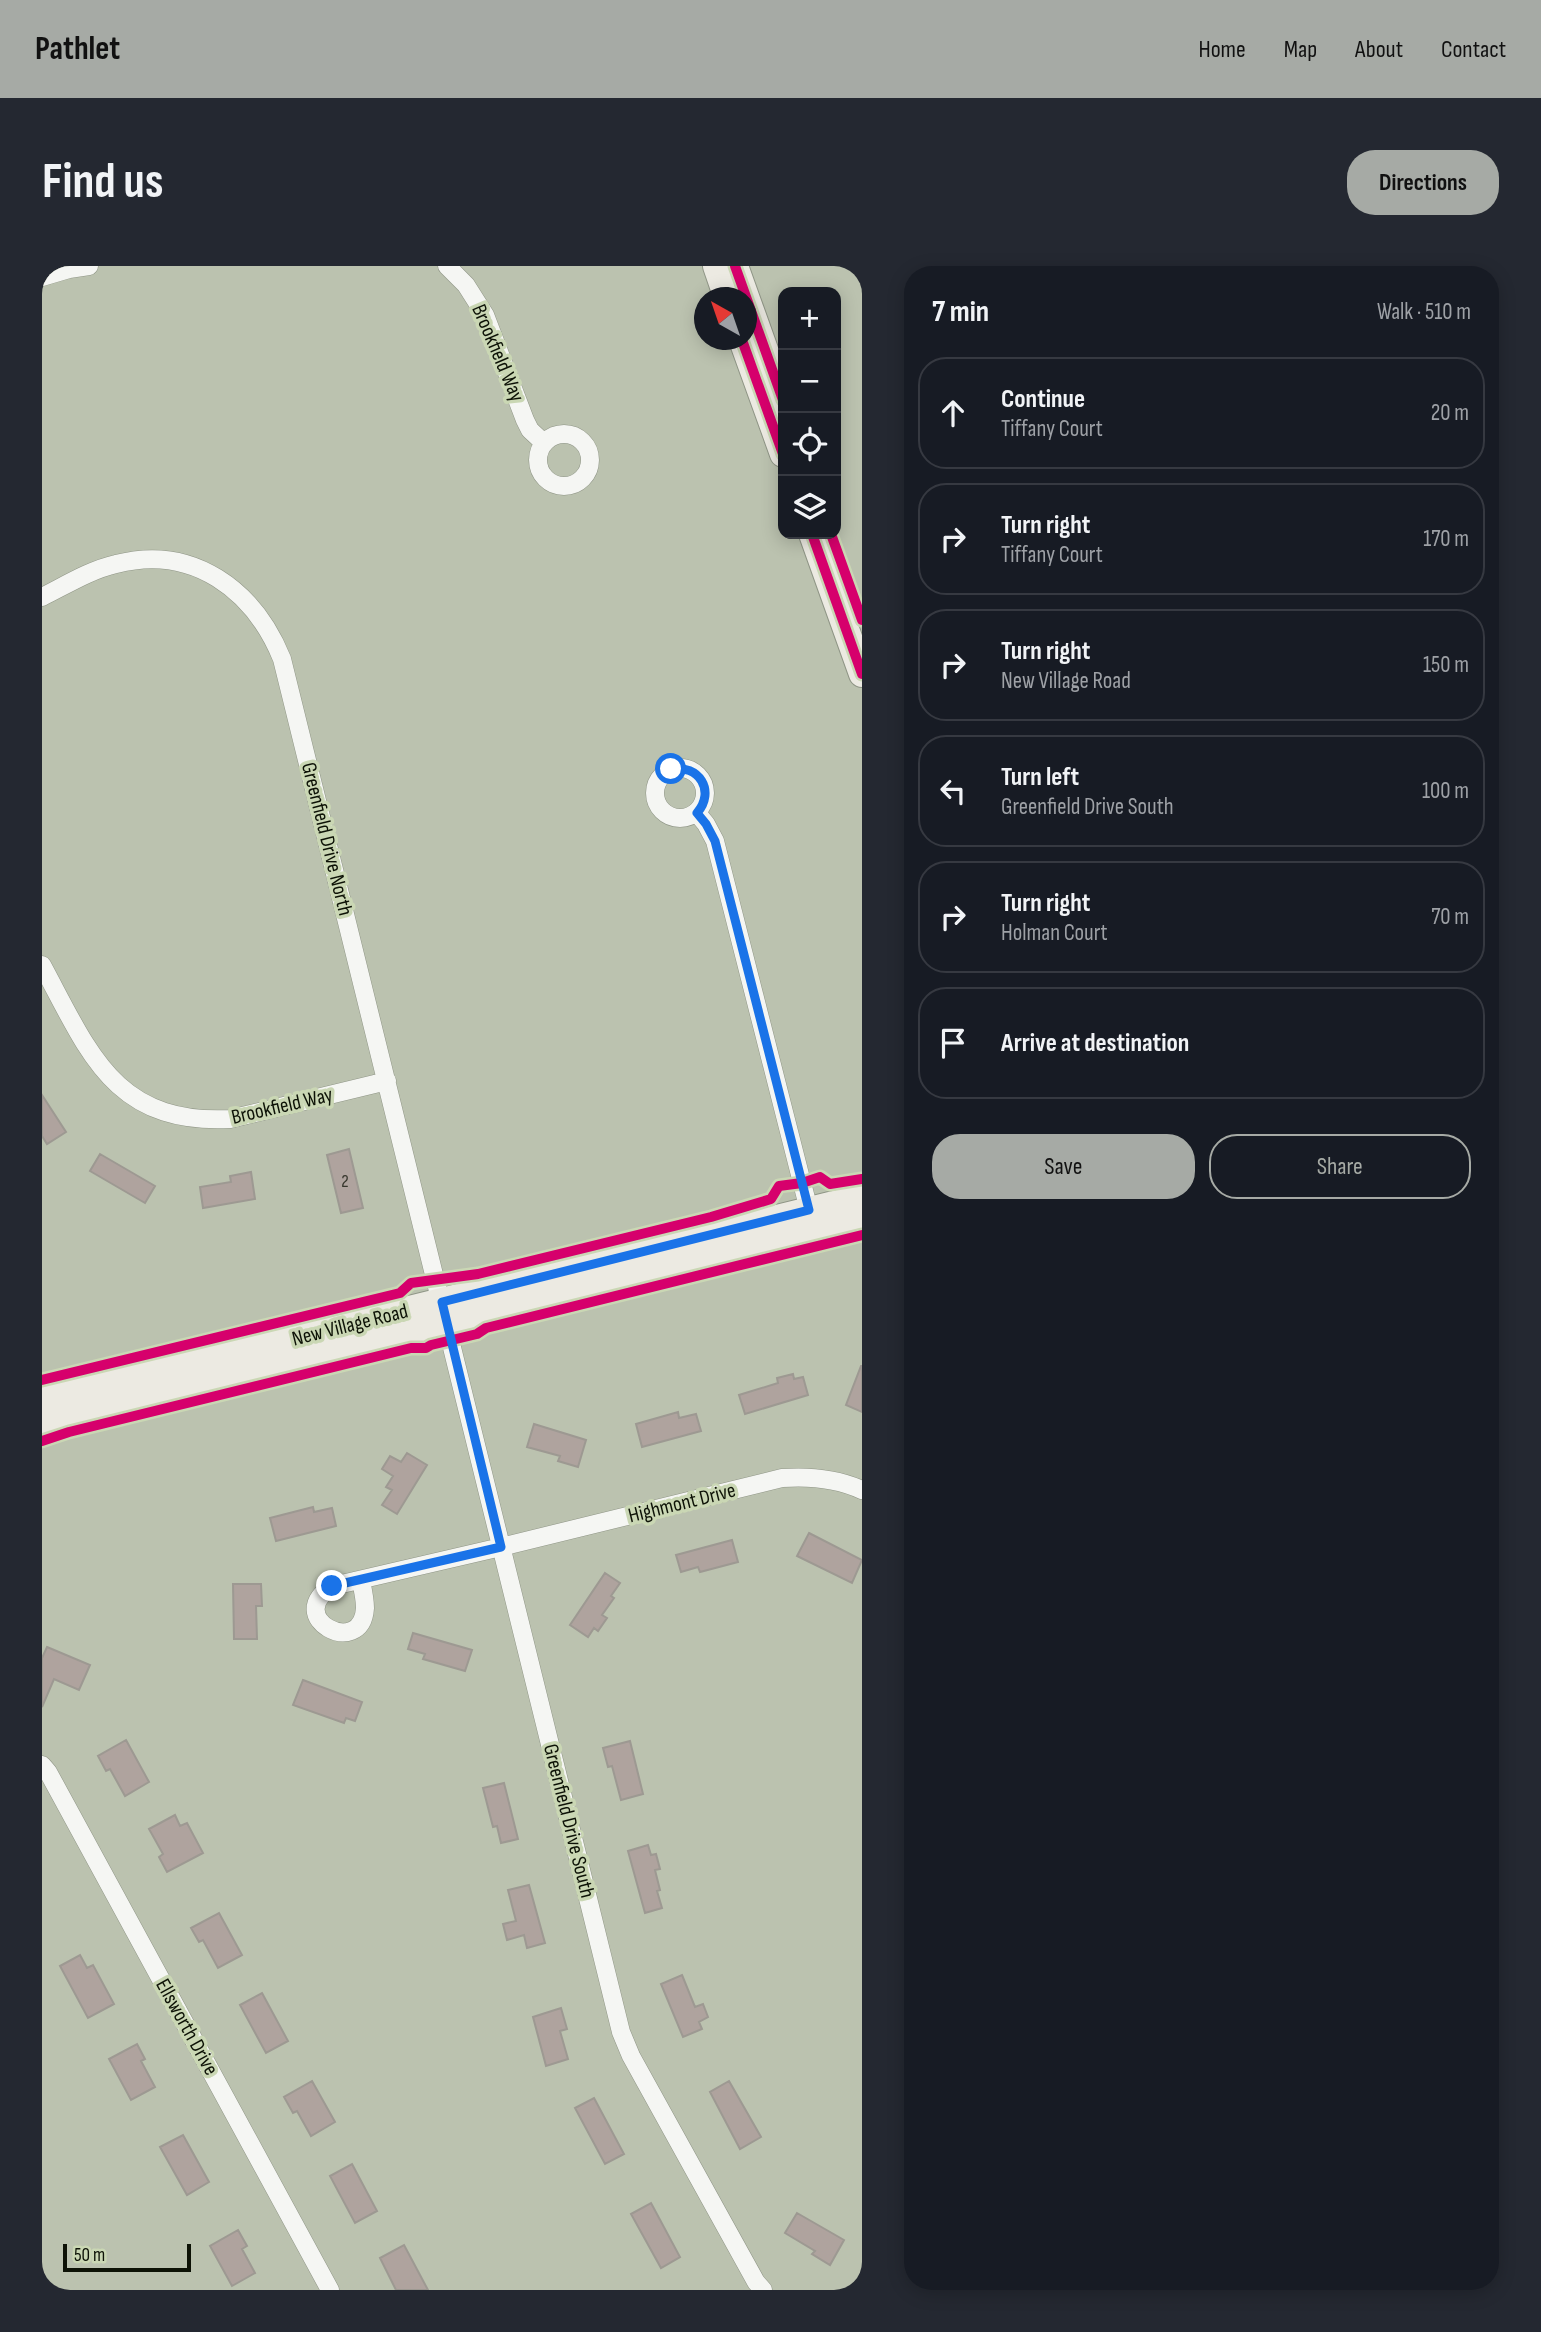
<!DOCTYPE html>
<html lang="en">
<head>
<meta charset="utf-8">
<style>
  :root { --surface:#171b24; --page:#242831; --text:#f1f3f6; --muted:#9ea1a6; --line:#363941; --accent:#a6aaa5 }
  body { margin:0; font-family:"Sofia Sans Condensed",sans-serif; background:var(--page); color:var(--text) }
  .controls { position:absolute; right:21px; top:21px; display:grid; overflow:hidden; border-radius:14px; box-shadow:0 4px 18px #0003 }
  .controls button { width:63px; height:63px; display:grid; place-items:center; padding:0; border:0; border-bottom:2px solid var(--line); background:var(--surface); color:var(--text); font:35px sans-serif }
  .compass { position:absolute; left:652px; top:21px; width:63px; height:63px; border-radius:50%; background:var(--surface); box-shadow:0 4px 18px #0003; rotate:320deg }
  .scale { position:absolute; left:21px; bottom:18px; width:128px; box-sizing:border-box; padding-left:7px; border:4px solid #0d1206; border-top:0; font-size:19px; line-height:24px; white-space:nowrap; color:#0d1206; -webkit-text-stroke:5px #cad7b4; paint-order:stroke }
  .stop { position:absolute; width:21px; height:21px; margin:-16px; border:5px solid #1a73e8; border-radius:50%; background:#fff }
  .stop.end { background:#1a73e8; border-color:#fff; box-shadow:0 2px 7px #0008 }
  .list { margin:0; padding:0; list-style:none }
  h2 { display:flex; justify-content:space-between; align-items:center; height:91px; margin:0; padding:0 28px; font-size:30px }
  h2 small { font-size:23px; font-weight:400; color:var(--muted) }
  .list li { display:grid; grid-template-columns:46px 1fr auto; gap:21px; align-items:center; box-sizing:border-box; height:112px; margin:0 14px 14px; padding:0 14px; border:2px solid var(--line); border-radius:28px }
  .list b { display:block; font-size:26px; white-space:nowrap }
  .list p { margin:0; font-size:23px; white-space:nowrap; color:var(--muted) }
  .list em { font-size:23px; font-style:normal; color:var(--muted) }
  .actions { display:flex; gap:14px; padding:21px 28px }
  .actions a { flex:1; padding:16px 0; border:2px solid var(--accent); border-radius:28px; text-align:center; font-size:24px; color:var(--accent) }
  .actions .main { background:var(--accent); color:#111 }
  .icon { flex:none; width:38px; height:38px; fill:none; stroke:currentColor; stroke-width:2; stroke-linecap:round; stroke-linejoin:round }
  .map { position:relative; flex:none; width:820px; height:2024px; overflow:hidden; border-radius:28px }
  header { display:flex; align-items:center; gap:42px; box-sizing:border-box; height:98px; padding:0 35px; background:var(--accent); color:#111 }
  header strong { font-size:33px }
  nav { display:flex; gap:38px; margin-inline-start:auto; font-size:24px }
  .intro { display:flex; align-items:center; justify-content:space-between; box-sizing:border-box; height:168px; padding:0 42px }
  h1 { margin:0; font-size:49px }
  .button { padding:18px 32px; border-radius:28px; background:var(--accent); color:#111; font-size:24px; font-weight:700 }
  main { display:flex; gap:42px; padding:0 42px }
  aside { flex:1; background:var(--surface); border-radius:28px; box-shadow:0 4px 18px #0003 }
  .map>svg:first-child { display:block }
  .building { fill:#afa39e; stroke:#9d9992; stroke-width:2 }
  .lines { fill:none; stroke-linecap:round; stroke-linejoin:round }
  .minor-casing { stroke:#8f9586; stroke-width:19 }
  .secondary-casing { stroke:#8f9586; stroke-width:28 }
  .minor { stroke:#f5f6f3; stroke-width:18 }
  .secondary { stroke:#eceae2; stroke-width:26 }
  .cycleway-casing { stroke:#cad7b4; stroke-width:15 }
  .cycleway { stroke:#d6006c; stroke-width:10 }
  .route { stroke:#1a73e8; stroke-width:9 }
  .labels { text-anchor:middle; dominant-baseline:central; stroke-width:7; stroke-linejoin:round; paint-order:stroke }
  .number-label { font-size:18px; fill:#36362c }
  .street-label { font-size:21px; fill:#0d1206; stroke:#cad7b4 }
</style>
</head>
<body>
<header>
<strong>Pathlet</strong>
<nav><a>Home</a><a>Map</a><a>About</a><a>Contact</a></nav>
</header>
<div class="intro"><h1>Find us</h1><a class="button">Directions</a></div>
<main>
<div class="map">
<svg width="820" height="2024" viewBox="0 0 820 2024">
  <rect width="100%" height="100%" fill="#bbc2af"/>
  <path class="building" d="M0 829 24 866 5 878 0 870Z
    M307 883 321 942 299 947 285 889Z
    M58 888 113 920 103 937 48 905Z
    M209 906 213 933 161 942 158 921 189 916 188 910Z
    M819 1100H820V1146L804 1139Z
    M751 1108 752 1113 761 1111 766 1129 703 1148 697 1129 736 1117 735 1112Z
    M636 1146 637 1152 654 1148 659 1165 600 1181 594 1158Z
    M492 1158 544 1174 536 1201 516 1195 518 1190 485 1181Z
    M365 1187 385 1199 355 1248 340 1239 350 1224 344 1221 351 1210 340 1203 348 1190 359 1196Z
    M271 1241 272 1246 290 1242 294 1260 234 1275 228 1252Z
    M767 1267 820 1294 810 1317 755 1290Z
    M690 1274 696 1296 658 1306 656 1301 639 1306 634 1289Z
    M563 1307 578 1317 569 1330 572 1332 560 1349 565 1352 556 1365 552 1362 546 1371 528 1359Z
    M191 1318H219L220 1340H214L215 1373H192Z
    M371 1367 430 1384 423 1405 381 1393 383 1388 366 1383Z
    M5 1381 48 1399 37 1424 12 1413 0 1441V1392Z
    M261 1414 320 1436 313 1455 304 1452 302 1457 251 1439Z
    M84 1474 107 1516 83 1530 68 1503 64 1505 56 1490Z
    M588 1475 601 1528 579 1534 570 1500 566 1501 561 1482Z
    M462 1517 476 1573 459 1577 455 1560 451 1561 441 1522Z
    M133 1549 138 1560 145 1557 161 1587 125 1606 117 1591 121 1588 107 1563Z
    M606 1579 609 1589 614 1588 618 1603 613 1604 618 1624 615 1625 620 1642 603 1647 586 1585Z
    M487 1619 503 1677 485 1682 482 1669 465 1674 461 1658 474 1655 466 1624Z
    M177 1647 200 1689 176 1702 161 1674 157 1676 149 1662Z
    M38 1689 45 1702 51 1699 72 1738 46 1752 18 1700Z
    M640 1709 653 1741 661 1738 666 1751 657 1756 660 1763 641 1771 619 1718Z
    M220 1727 246 1775 224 1787 198 1739Z
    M519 1742 525 1763 518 1765 526 1793 504 1800 491 1751Z
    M95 1778 103 1793 99 1795 113 1821 89 1834 67 1793Z
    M270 1815 293 1856 269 1870 255 1845 251 1847 242 1831Z
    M687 1815 719 1871 698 1883 668 1826Z
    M552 1832 582 1888 563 1898 533 1842Z
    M141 1869 167 1916 145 1929 118 1881Z
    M310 1898 335 1945 313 1957 288 1910Z
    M609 1937 638 1991 619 2002 589 1948Z
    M755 1947 802 1974 788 1999 770 1988 773 1985 743 1967Z
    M196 1964 205 1980 200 1983 213 2007 190 2020 168 1980Z
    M362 1979 386 2024H354L338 1992Z"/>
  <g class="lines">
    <g class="minor-casing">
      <path id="minor" d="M405 0 424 19 443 49 483 154 488 164 502 177
        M0 11 27 3 47 0
        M496 194a26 26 0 1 1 52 0a26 26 0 1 1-52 0Z
        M0 331C24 319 48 304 74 298 151 278 212 324 240 393L579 1766 589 1790 714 2016 721 2024
        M613 527a25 25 0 1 1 50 0a25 25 0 1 1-50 0Z
        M655 547 664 558 673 575 769 952
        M0 699C47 786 72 859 188 853L345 815
        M319 1315C321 1324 323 1333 323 1342 320 1394 239 1351 291 1320L459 1281 740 1212C768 1210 794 1212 820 1224
        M0 1499 6 1506 288 2024"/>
    </g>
    <g class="secondary-casing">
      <path id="secondary" d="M674 0 685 32
        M693 0 741 134
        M700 74 741 188
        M770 268 820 408
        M0 1134 820 931
        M0 1157 820 954"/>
    </g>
    <use href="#minor" class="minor"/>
    <use href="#secondary" class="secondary"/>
    <g class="cycleway-casing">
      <path id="cycleway" d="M693 0 741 134
        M700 74 741 188
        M770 268 820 408
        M789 268 820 354
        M0 1114 358 1027 369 1017 436 1008 669 951 729 933 737 920 760 917 778 911 788 918 820 913
        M0 1175 27 1166 369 1082H384L389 1079 435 1068 444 1062 820 969"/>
    </g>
    <use href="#cycleway" class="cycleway"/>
  </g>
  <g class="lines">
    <path class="route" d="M290 1320 459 1281 400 1036 767 944 673 575 664 558 655 547C674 525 657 498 629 503"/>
  </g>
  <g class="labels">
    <g class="number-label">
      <text x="303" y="915">2</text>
    </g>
    <g class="street-label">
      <text transform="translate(456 87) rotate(67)">Brookfield Way</text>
      <text transform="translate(285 573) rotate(76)">Greenfield Drive North</text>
      <text transform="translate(240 840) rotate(-13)">Brookfield Way</text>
      <text transform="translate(308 1059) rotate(-14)">New Village Road</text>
      <text transform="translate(640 1237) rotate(-14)">Highmont Drive</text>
      <text transform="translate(527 1555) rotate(76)">Greenfield Drive South</text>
      <text transform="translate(145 1761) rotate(61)">Ellsworth Drive</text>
    </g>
  </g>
</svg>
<div class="controls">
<button>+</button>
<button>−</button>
<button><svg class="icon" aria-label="locate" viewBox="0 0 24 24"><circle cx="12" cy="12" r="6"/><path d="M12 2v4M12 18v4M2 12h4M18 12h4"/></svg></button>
<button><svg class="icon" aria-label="layers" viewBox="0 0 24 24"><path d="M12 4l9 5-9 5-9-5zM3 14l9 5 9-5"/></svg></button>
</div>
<svg class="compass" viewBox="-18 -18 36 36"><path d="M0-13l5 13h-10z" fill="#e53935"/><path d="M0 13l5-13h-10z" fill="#9ea1a6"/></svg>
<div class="scale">50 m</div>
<div class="stop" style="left:629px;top:503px"></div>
<div class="stop end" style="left:290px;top:1320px"></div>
</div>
<aside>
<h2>7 min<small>Walk · 510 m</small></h2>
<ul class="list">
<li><svg class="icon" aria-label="ahead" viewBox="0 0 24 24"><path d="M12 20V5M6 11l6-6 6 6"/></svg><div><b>Continue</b><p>Tiffany Court</p></div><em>20 m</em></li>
<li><svg class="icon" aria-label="right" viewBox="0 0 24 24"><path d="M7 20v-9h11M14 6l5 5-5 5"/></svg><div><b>Turn right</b><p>Tiffany Court</p></div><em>170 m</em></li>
<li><svg class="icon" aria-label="right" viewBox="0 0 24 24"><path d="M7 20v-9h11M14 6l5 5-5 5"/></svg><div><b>Turn right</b><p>New Village Road</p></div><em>150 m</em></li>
<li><svg class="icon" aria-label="left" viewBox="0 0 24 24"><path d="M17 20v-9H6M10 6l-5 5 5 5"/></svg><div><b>Turn left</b><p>Greenfield Drive South</p></div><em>100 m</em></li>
<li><svg class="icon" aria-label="right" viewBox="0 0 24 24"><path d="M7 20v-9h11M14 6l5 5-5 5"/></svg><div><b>Turn right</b><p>Holman Court</p></div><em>70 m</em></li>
<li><svg class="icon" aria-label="arrive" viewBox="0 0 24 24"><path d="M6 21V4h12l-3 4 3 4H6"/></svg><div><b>Arrive at destination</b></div></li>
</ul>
<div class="actions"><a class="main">Save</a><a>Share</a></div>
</aside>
</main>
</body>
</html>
